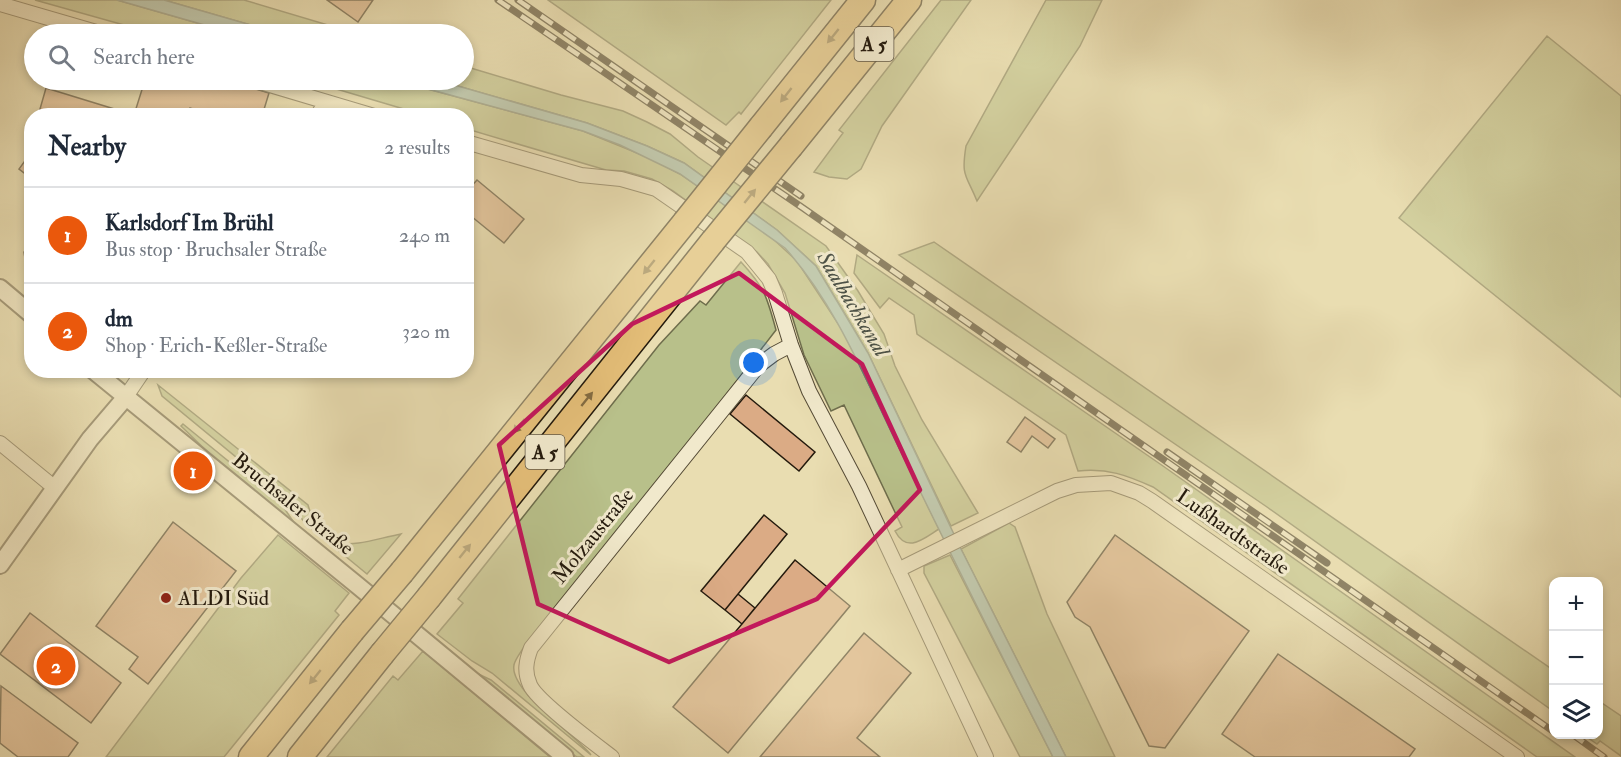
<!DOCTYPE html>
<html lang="en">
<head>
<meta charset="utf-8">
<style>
  :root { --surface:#fff; --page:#f6f6f7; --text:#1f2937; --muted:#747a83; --line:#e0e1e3; --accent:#ea580c }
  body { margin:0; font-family:"IM FELL Double Pica",serif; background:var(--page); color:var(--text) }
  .controls { position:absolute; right:18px; bottom:18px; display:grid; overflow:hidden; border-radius:12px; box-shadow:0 3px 9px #0003 }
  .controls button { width:54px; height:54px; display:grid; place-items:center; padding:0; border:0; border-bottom:2px solid var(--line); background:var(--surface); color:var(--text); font:30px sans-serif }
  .you { position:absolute; left:754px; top:363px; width:21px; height:21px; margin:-15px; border:4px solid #fff; border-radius:50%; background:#1a73e8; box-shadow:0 0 0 9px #1a73e833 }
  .badge { display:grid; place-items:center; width:39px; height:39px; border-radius:50%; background:var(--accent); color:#fff; font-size:20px; font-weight:700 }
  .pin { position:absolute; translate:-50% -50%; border:3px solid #fff; box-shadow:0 2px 6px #0006 }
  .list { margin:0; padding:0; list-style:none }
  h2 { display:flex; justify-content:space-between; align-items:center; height:78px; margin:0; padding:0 24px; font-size:26px }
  h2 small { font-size:20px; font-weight:400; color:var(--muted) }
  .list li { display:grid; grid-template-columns:39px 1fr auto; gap:18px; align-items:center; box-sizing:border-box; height:96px; padding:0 24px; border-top:2px solid var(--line) }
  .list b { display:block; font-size:22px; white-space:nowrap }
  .list p { margin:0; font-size:20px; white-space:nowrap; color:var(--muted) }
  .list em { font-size:20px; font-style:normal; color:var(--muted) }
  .icon { flex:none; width:33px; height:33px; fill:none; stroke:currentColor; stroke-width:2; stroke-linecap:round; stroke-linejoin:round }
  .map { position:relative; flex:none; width:1621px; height:757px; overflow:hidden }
  .search { position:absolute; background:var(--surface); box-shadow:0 3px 9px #0003; left:24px; top:24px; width:450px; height:66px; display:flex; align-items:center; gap:15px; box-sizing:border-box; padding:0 21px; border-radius:33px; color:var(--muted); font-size:22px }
  .panel { position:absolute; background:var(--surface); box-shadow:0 3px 9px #0003; left:24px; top:108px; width:450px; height:270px; border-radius:24px }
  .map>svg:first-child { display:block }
  .green { fill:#b8c08a; stroke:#6e6d4c; stroke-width:1.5 }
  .water { fill:#99bab4; stroke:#6a7a71; stroke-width:1.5 }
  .building { fill:#dbab85; stroke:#241a0d; stroke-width:1.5 }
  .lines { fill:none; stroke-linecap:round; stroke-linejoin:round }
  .minor-casing { stroke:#554b36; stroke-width:16 }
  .tertiary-casing { stroke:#554b36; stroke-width:20 }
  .motorway-casing { stroke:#241a0d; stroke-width:27 }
  .minor { stroke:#f1e9cc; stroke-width:14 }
  .tertiary { stroke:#f1e9cc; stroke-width:16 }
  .motorway { stroke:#e4be78; stroke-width:24 }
  .rail-casing { stroke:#241a0d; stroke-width:7 }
  .rail { stroke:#f1e9cc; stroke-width:4.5; stroke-dasharray:14; stroke-linecap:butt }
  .motorway-bridge-casing { stroke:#241a0d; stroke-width:27; stroke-linecap:butt }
  .motorway-bridge { stroke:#e4be78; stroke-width:24 }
  .oneway { fill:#846c42 }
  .marked { fill:none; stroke:#c2185b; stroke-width:4.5; stroke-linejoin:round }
  .poi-dot { fill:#8f2418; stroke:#f1e9cc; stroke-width:2 }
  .labels { text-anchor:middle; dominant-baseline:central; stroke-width:6; stroke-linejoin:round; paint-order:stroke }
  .shield { fill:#f1e9cc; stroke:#625846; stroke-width:1.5 }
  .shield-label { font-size:20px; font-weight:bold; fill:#241a0d }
  .street-label { font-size:21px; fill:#241a0d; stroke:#f1e9cc }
  .poi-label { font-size:21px; fill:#241a0d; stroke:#f1e9cc; text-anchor:start }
  .water-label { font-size:22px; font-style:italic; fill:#4d5247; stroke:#f1e9cc }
</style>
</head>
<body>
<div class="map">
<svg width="1621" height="757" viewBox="0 0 1621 757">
  <rect width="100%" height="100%" fill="#e9ddb1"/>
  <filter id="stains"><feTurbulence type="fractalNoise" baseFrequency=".00333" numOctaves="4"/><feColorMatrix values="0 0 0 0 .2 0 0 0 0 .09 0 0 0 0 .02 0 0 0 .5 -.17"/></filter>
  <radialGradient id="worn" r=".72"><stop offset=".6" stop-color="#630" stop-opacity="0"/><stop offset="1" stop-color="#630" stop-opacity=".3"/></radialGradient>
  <path class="green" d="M35 0H117L236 34H156Z
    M164 0H244L358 34H282Z
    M548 0H831L741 114 739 112 726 125Z
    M941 0H971L882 126 861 169 847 179 829 177 814 172 843 133 839 130Z
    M1046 0H1102L1080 46 977 201C966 174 961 177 966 146Z
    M1547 36 1621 96V397L1399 218Z
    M464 66 561 95 623 111 647 122 670 134 698 157 826 246 858 291 884 334 895 366 922 420 978 513 951 526 868 353 848 319 816 266 777 230 684 163 647 146 587 123 437 80H464Z
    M306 80H394L583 131 652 159 680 174 771 237 797 261 843 331 939 529C923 539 907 554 895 531L902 527 844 405 831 411 804 355 785 293 768 264 757 252 673 191 652 179 624 171 606 170 467 129 466 116 424 115Z
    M934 242 1553 670V711L1267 507 899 255Z
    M857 255 1163 466 1575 757H1537L1153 487C1126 475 1108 468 1078 471L1066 435 917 334 914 315 889 298 880 308 854 273Z
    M741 262C765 288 767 297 776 330L688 444 525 645C522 651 515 659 514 665 509 691 575 734 591 755L492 673 472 661 437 634 463 603 458 599 659 345 700 301 706 305Z
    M158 385 308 505C324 561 359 542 401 534L367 574 305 523 287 499 162 396Z
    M183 424 282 505 297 527 217 461 181 426Z
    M1009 523 1015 527 1047 614 1115 757H1066L961 549Z
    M278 535 349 593 335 611 339 615 224 757H106L241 578Z
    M950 555 1053 757H1020L924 573V566Z
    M423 651 550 757H327L393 676 398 680Z
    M474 672 491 680 584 757H577L571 753Z
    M1599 701 1621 716V756L1600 741 1597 744 1584 735 1598 734Z"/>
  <path class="water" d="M117 0H164L282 34H236Z
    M395 80H437L587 123 647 146 684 163 777 230 816 266 868 353 961 549 1066 757H1053C1001 655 950 553 900 450 866 381 837 306 785 248L680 174 620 145 583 131Z"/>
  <path class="building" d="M327 0H373L358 22Z
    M113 80H145L142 88Z
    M145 80H225L269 93 262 116H214L190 108 188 116H38L46 88 134 115Z
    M27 158 32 162V179L19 169Z
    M477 180 524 219 504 243 466 212V192Z
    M29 251H32V270L27 271 24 252Z
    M746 395 815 452 799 471 730 414Z
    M1025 417 1055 439 1048 448 1032 436 1021 452 1007 442Z
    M764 515 787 534 725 610 701 591Z
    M173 522 236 571 148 684 129 669 138 657 96 626Z
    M1115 535 1249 631 1165 748 1149 746 1090 627 1075 617 1067 602Z
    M795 560 850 606 728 753 673 707Z
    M738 594 755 608 742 624 725 610Z
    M30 613 121 683 91 723 0 654Z
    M864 633 911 673 857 738 880 757H760Z
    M1278 654 1415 749 1409 757H1255L1222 734Z
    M1 686 78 743 68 757H18L0 743Z"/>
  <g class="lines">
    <g class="minor-casing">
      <path id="minor" d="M0 4 103 34
        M253 80 374 116
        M317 116 326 102
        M466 142 581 175 621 179 656 189 747 252 769 279 775 293 791 345 809 391 859 486 986 757
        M125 398 144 370
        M0 443 55 488
        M898 570 1057 491 1076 485 1111 483 1139 493 1152 501 1517 757
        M612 757C595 744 537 701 530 685 524 672 526 661 531 648L758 366 774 354 791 345"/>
    </g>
    <g class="tertiary-casing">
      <path id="tertiary" d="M0 288 32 315
        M93 370 357 585 565 757
        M0 565 90 439 125 398"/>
    </g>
    <g class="motorway-casing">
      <path id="motorway" d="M761 127 863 0
        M791 146 909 0
        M402 572 685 222
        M429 597 713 241
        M251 757 352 631
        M300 757 382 654"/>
    </g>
    <use href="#minor" class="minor"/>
    <use href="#tertiary" class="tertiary"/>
    <use href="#motorway" class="motorway"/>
    <g class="rail-casing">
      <path id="rail" d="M498 0 803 208 1554 732
        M518 0 801 196
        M1167 452 1327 563
        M1572 734 1604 757"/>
    </g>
    <use href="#rail" class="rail"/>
    <g class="motorway-bridge-casing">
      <path id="motorway-bridge" d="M685 222 761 127
        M713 241 791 146
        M352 631 402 572
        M382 654 429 597"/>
    </g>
    <use href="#motorway-bridge" class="motorway-bridge"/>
  </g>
  <defs><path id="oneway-solid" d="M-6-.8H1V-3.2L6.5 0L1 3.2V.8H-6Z" transform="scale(1.5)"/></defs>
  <g class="oneway">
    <use href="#oneway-solid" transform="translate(833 36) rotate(129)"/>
    <use href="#oneway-solid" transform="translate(786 95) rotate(128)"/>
    <use href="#oneway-solid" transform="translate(750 196) rotate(-51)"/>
    <use href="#oneway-solid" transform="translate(649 267) rotate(129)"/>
    <use href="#oneway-solid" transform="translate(587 399) rotate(-51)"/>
    <use href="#oneway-solid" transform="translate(519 426) rotate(129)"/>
    <use href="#oneway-solid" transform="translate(465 551) rotate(-51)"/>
    <use href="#oneway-solid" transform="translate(315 677) rotate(129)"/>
  </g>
  <path d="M0 0H1621V757H0ZM739 273 862 364 920 490 817 599 669 662 538 604 499 445 632 324Z" fill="#e9ddb1" fill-opacity=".55" fill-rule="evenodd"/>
  <path class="marked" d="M739 273 862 364 920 490 817 599 669 662 538 604 499 445 632 324Z"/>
  <circle class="poi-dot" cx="166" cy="598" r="6"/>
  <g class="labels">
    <g class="shield">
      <rect x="854.5" y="27" width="39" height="34" rx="4.5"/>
      <rect x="525.5" y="435" width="39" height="34" rx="4.5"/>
    </g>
    <g class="shield-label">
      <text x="874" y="44">A 5</text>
      <text x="545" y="452">A 5</text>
    </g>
    <g class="street-label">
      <text transform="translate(293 504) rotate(39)">Bruchsaler Straße</text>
      <text transform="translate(1233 532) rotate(35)">Lußhardtstraße</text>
      <text transform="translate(593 536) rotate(-51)">Molzaustraße</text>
    </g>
    <g class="poi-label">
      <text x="178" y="598">ALDI Süd</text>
    </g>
    <g class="water-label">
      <text transform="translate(853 304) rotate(59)">Saalbachkanal</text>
    </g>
  </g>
  <rect width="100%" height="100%" filter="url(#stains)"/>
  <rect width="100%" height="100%" fill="url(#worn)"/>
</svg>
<div class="controls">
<button>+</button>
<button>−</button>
<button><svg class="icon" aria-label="layers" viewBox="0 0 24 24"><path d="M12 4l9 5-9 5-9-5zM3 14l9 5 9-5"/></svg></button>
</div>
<div class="you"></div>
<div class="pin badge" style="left:193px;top:471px">1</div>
<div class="pin badge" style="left:56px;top:666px">2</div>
<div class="search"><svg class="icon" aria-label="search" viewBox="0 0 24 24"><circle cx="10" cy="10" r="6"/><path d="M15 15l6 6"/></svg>Search here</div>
<section class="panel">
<h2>Nearby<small>2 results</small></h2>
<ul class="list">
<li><span class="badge">1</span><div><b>Karlsdorf Im Brühl</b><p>Bus stop · Bruchsaler Straße</p></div><em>240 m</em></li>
<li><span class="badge">2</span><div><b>dm</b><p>Shop · Erich-Keßler-Straße</p></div><em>320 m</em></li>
</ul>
</section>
</div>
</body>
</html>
